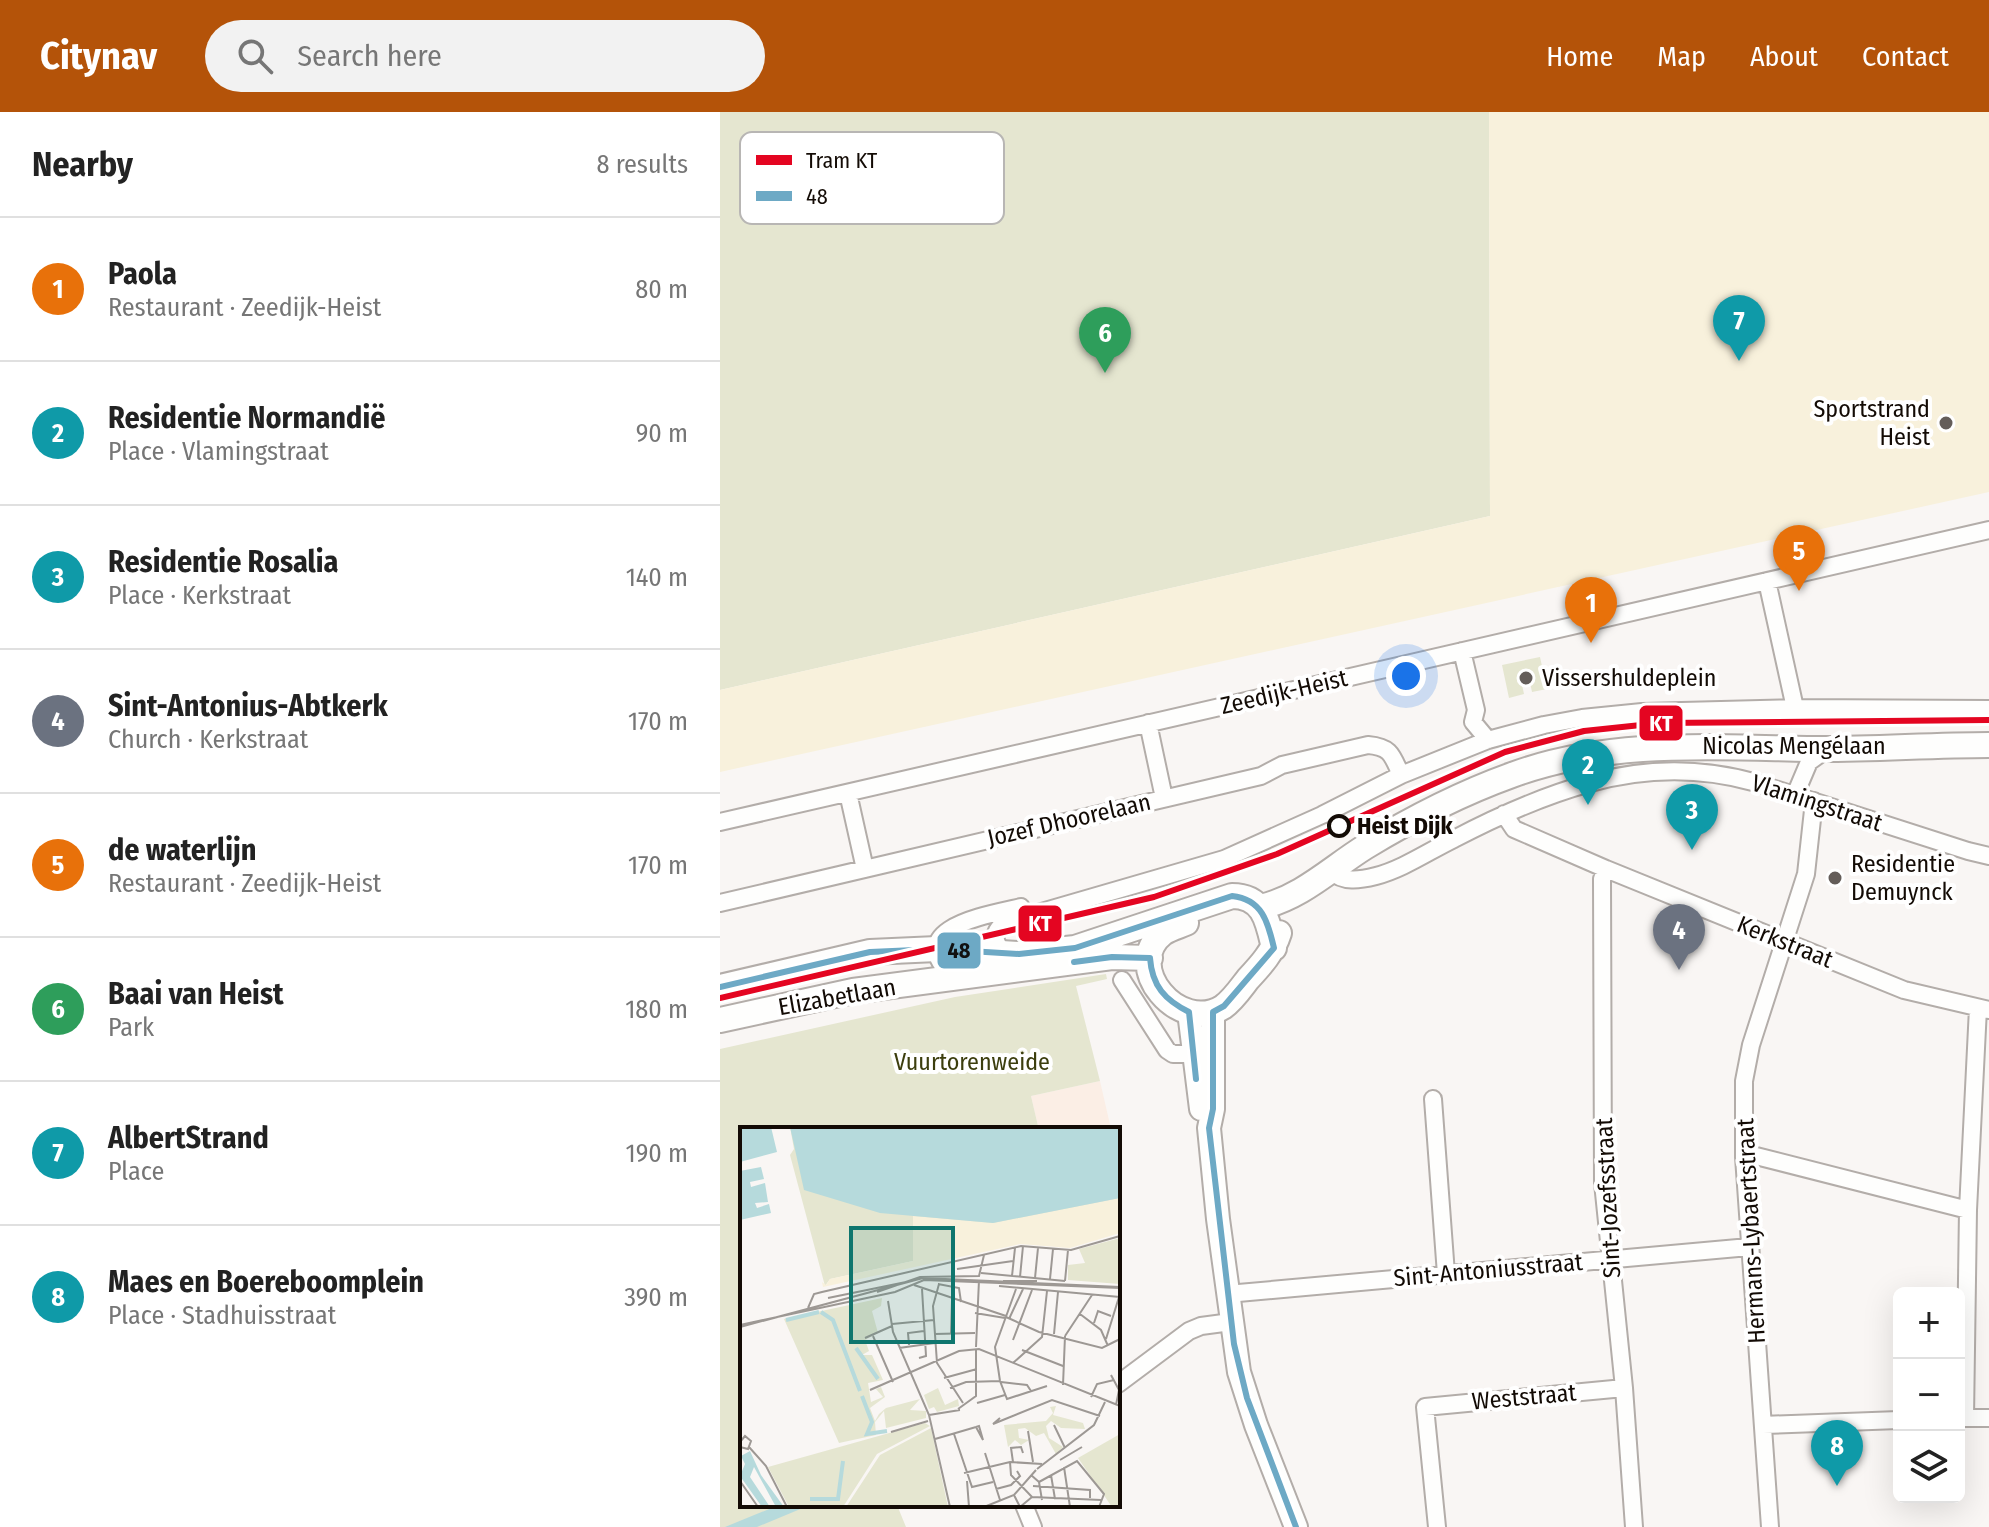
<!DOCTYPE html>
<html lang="en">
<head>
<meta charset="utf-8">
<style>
  :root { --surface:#fff; --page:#f2f2f2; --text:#222; --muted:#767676; --line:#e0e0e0; --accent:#b45309 }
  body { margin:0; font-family:"Fira Sans Condensed",sans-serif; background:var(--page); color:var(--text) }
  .controls { position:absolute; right:24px; bottom:24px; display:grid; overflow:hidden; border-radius:12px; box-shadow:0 8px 32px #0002 }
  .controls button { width:72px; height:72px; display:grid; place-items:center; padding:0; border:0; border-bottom:2px solid var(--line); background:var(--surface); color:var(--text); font:40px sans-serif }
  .you { position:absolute; left:686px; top:564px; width:28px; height:28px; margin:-20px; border:6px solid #fff; border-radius:50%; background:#1a73e8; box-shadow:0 0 0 12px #1a73e833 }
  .badge { display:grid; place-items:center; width:52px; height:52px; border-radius:50%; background:var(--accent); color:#fff; font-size:26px; font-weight:700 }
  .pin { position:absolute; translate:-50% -66px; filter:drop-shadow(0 2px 4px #0008) }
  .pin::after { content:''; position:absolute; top:42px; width:28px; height:24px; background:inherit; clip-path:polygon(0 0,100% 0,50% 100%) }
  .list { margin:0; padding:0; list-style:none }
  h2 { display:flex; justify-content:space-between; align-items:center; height:104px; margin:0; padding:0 32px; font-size:34px }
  h2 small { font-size:26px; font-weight:400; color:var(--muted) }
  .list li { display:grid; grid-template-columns:52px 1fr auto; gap:24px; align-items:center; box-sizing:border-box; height:144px; padding:0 32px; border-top:2px solid var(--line) }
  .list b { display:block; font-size:30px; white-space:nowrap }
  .list p { margin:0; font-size:26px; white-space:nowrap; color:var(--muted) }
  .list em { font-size:26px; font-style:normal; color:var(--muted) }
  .icon { flex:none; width:44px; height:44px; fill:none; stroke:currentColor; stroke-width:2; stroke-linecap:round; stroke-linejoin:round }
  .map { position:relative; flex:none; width:1269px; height:1415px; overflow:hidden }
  header { display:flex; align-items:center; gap:48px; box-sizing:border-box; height:112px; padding:0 40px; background:var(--accent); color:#fff }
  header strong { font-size:38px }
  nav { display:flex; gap:44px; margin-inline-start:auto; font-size:28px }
  .search { width:560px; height:72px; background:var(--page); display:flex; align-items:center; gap:20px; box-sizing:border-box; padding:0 28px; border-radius:44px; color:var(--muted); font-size:30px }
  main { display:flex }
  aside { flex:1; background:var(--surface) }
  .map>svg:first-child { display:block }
  .built { fill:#fbeee5 }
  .green { fill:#e5e6d0 }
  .sand { fill:#f8f1dc }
  .water { fill:#b6dadc }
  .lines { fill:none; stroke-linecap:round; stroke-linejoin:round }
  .street-casing { stroke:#b3ada9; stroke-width:20 }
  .secondary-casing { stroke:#b3ada9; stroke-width:26 }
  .primary-casing { stroke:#b3ada9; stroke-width:28 }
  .street { stroke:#fefefd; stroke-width:16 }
  .secondary { stroke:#fefefd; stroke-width:22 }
  .primary { stroke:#fefefd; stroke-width:24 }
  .bus-1-casing { stroke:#fff; stroke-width:12 }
  .bus-1 { stroke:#6da9c5; stroke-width:6 }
  .tram-1-casing { stroke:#fff; stroke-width:12 }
  .tram-1 { stroke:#e40521; stroke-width:6 }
  .poi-dot { fill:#645d59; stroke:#fff; stroke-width:3 }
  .stop-dot { fill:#fff; stroke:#130b05; stroke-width:4 }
  .labels { text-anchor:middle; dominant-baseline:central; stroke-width:8; stroke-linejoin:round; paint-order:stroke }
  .poi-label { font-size:24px; fill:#130b05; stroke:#fff; text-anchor:start }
  .street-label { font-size:24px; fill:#130b05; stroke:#fff }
  .stop-label { font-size:24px; font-weight:bold; fill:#130b05; stroke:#fff; text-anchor:start }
  .park-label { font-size:24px; fill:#3c3e0e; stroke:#fff }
  .inset-river { fill:none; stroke:#b6dadc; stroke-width:4 }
  .inset-road { fill:none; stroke:#9d9894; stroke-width:2 }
  .view { fill:#0f766e; fill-opacity:0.15; stroke:#0f766e; stroke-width:4 }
  .inset-edge { fill:none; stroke:#130b05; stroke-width:4 }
  .key { fill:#fff; stroke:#b8b6b4; stroke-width:2 }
  .key-label { font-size:22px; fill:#130b05 }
  .line-badge { stroke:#fff; stroke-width:3 }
  .badge-label { font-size:22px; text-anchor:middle; font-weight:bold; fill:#fff }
  .pale-badge-label { font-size:22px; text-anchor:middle; font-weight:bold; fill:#111 }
</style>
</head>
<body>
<header>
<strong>Citynav</strong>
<div class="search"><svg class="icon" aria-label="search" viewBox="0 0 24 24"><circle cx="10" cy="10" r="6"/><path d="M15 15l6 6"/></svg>Search here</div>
<nav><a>Home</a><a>Map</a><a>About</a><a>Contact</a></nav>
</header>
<main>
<aside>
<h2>Nearby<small>8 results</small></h2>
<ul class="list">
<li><span class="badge" style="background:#e8710a">1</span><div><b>Paola</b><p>Restaurant · Zeedijk-Heist</p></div><em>80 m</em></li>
<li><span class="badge" style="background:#0f9aa8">2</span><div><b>Residentie Normandië</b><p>Place · Vlamingstraat</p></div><em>90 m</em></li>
<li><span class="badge" style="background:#0f9aa8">3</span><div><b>Residentie Rosalia</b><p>Place · Kerkstraat</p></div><em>140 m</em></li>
<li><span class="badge" style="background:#6b7280">4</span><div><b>Sint-Antonius-Abtkerk</b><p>Church · Kerkstraat</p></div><em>170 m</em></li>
<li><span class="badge" style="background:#e8710a">5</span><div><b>de waterlijn</b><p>Restaurant · Zeedijk-Heist</p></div><em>170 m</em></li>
<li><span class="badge" style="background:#2e9e5b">6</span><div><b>Baai van Heist</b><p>Park</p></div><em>180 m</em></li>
<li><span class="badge" style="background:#0f9aa8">7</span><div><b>AlbertStrand</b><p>Place</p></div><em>190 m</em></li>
<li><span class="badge" style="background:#0f9aa8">8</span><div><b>Maes en Boereboomplein</b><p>Place · Stadhuisstraat</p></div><em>390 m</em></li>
</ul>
</aside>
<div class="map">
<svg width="1269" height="1415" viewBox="0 0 1269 1415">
  <rect width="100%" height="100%" fill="#f9f6f4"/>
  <path class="built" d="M380 969 391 1017H303L318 1014 311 984Z"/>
  <path class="green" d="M0 0H769L770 404 0 578Z
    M820 545 827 577 812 580 809 566 801 568 804 582 789 586 782 553Z
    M386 862 387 867 356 874 380 969 311 984 318 1014 303 1017H22V1393H177L186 1415H0V937L235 885Z"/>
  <path class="sand" d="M769 0H1269V380L0 660V578L770 404Z"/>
  <path class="water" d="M59 1393H90L37 1415H5Z"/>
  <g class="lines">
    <g class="street-casing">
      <path id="street" d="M1047 469 1075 596
        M742 539 756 598 753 610 768 628
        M428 611 444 686
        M128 681 145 757
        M1075 683 1089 650 1107 637
        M784 702 794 717 886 757 1184 878 1269 898
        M0 710 1269 418
        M886 757 882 767 883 1071 904 1276 914 1415
        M611 759C623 771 640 768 656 764 683 757 709 739 734 727 778 704 822 684 870 671 924 656 979 655 1033 670L1248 739 1269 744
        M0 791 541 664 562 653 648 633C671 635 672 643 681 663
        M283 840C273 829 272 818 287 810L504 747 602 703 681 663 768 628 824 613 862 606 922 600 1075 596 1269 597
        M234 866C179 816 268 803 301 795
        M402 868 447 938 453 942H473
        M713 987 726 1162
        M1024 1045 1036 1044 1248 1098
        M507 1182 1029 1135
        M398 1272 469 1219 481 1214 511 1210
        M1239 1306H1269
        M1245 1306 1248 1098 1258 896
        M1043 1313 1179 1308
        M304 1393 313 1415
        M717 1415 705 1295 904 1276
        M1050 1415 1024 1045V969L1031 933 1086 762 1094 689"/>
    </g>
    <g class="secondary-casing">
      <path id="secondary" d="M469 900 481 997
        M493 900V997L489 1016 498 1107 519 1260 536 1313 576 1415"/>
    </g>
    <g class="primary-casing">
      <path id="primary" d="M541 795C582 785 610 757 645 735 691 707 742 681 792 663 887 628 988 635 1087 637 1147 638 1208 633 1269 633
        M466 811C459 814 449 817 443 821 401 854 459 923 503 895 513 888 521 876 528 867 541 853 553 840 559 821
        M0 875 150 840 217 837 299 842 355 836 512 784C544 784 548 810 554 836
        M0 908 133 879 392 845 430 846"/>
    </g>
    <use href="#street" class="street"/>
    <use href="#secondary" class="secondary"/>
    <use href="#primary" class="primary"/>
    <g class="bus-1-casing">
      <path id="bus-1" d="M354 850 392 845 430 846C432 874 445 888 469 900L476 967
        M0 875 150 840 217 837 299 842 355 836 512 784C542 787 548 810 554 836L504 894 493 900V997L489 1016 514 1232 527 1286 576 1415"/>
    </g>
    <use href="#bus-1" class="bus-1"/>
    <g class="tram-1-casing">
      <path id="tram-1" d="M0 886 434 785 557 742 785 640 864 619 940 611 1269 608"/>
    </g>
    <use href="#tram-1" class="tram-1"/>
  </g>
  <g class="poi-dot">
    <circle cx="1226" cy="311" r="8"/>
    <circle cx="806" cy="566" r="8"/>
    <circle cx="1115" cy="766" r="8"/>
  </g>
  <circle class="stop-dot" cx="619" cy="714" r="10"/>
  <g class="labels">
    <g class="poi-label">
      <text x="1210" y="297" text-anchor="end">Sportstrand<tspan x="1210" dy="28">Heist</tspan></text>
      <text x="822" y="566">Vissershuldeplein</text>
      <text x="1131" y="752">Residentie<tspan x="1131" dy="28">Demuynck</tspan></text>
    </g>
    <g class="street-label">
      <text transform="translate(564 580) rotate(-13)">Zeedijk-Heist</text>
      <text x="1074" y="634">Nicolas Mengélaan</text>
      <text transform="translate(1097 691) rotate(18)">Vlamingstraat</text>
      <text transform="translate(349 708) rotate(-13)">Jozef Dhoorelaan</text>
      <text transform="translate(1065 830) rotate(22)">Kerkstraat</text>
      <text transform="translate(117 885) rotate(-10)">Elizabetlaan</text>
      <text transform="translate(888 1086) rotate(-93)">Sint-Jozefsstraat</text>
      <text transform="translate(1031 1119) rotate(-93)">Hermans-Lybaertstraat</text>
      <text transform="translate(768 1158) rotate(-5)">Sint-Antoniusstraat</text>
      <text transform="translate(804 1285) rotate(-5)">Weststraat</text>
    </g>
    <g class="stop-label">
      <text x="637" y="714">Heist Dijk</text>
    </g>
    <g class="park-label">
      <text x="252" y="950">Vuurtorenweide</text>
    </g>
  </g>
  <g transform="translate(20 1015)">
    <rect width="380" height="380" fill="#f9f6f4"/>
    <path d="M50 0H380V71L173 124V134L90 152 85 159 50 28 54 22ZM380 111V157L328 153V138L345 136 339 122ZM142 171 141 179 132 184 138 206 125 213 129 224 122 228H132L143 253 128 256 131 275 143 270 136 262 141 260 145 270 130 281 135 294 139 287 146 281 180 272 170 283 186 284V291L146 301 144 284 135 295 136 308 99 316 44 192ZM198 261 205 278 218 272 219 279 197 285 194 280 189 282 184 268ZM316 279 313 288 343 296 345 302 321 301 311 294 306 299 309 311 323 320 316 327 304 306 296 309 285 301 278 302 279 311 289 313 281 318 275 313 268 320 264 298 306 294 313 286 310 280ZM185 296 190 299 137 327 103 380H49L28 340ZM191 301 208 380H106L140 328ZM380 307V380H372L338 331Z" fill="#e5e6d0"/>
    <path d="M380 71V106L330 121 280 117 83 160 82 155 86 158 90 152 173 134V89L253 96Z" fill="#f8f1dc"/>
    <path d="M0 0H31L37 25 0 35ZM50 0H380V71L253 96 140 86 64 63ZM21 40 24 52 10 55 11 60 25 56 28 75 15 76 17 81 29 77 31 86 0 93V44ZM10 324 21 348 44 380H36L14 340 10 350 30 380H22L0 349 5 337 1 329Z" fill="#b6dadc"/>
    <path class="inset-river" d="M81 185 93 193 120 264M46 193 79 185M116 221 138 252M122 269 132 295 127 307 147 304M70 372H98L103 334"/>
    <path class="inset-road" d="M217 142 273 134M241 146 325 154M272 149 275 121M280 150 283 119M295 151 298 121M310 152 313 122M263 154H297M325 154 328 123M198 157 219 161 221 175M199 157 193 179 197 236 223 276M174 158 266 189M259 159 380 170M276 162 255 220 260 254 267 272 307 259M137 165 180 150 239 149 244 128M88 171 166 155M148 174 153 205 189 288 210 380M68 181 74 167 82 165 281 119 331 123 380 109M235 186 265 191M340 187 361 203 368 219M266 190 299 205 362 221 380 212M269 192 283 162M354 196 358 184 371 189M152 197 194 193M0 198 155 165 184 153 380 161M0 200 183 151 380 160M195 207 235 206M211 207 212 173M314 207 318 165M133 209 153 255M325 209 352 168M125 211 152 199M366 212 379 170M273 213 292 163M169 218 168 206 184 204M236 220 239 153M159 221 195 216M282 223 323 239M179 231 186 229 182 162M273 236 302 210 307 164M371 248 379 263 376 278M204 251 237 242M261 255 287 258 291 264M323 258 325 209M210 261 226 255 260 254M130 263 219 224 239 222 380 279M351 270 357 257 374 253M237 276 265 268M218 282 236 269V223M189 288 220 283M260 291 253 297 312 273 360 289M314 298 325 321M288 304 293 335M151 305 188 294M214 307 232 360 253 355M195 312 236 300 239 299 243 313 236 300M0 315 5 309 11 314 8 322 0 320M9 320 26 339 47 380M245 326 260 373M320 333 342 320M270 335 271 348 292 370 361 373M273 335 271 321 281 320 283 326M324 340 330 380M297 342 354 298 365 275M224 346 270 335 302 337M291 348 299 355 302 373M311 348 315 372M0 354 18 380M227 354 229 380M299 355 337 334 364 367 359 380M293 359 350 363V371M256 362 271 358 280 349 277 344M274 368 280 380 292 370M244 380 274 368 296 343"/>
    <path class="view" d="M111 101H213V215H111Z"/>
    <rect width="380" height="380" class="inset-edge"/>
  </g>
  <rect x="20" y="20" width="264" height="92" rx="12" class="key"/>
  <rect x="36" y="43" width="36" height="10" fill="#e40521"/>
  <rect x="36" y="79" width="36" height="10" fill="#6da9c5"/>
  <g class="key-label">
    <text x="86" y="56">Tram KT</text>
    <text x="86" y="92">48</text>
  </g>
  <g class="line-badge">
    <rect x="918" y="592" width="46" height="38" rx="8" fill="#e40521"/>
    <rect x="297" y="792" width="46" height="39" rx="8" fill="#e40521"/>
    <rect x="216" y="819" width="46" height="39" rx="8" fill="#6da9c5"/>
  </g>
  <g class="badge-label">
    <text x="941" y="619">KT</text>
    <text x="320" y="819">KT</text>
  </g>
  <g class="pale-badge-label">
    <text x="239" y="846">48</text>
  </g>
</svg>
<div class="controls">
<button>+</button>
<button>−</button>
<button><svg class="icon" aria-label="layers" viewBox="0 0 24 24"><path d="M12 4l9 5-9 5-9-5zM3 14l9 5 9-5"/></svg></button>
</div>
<div class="you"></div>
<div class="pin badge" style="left:871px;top:531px;background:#e8710a">1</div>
<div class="pin badge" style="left:868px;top:693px;background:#0f9aa8">2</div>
<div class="pin badge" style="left:972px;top:738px;background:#0f9aa8">3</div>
<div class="pin badge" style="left:959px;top:858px;background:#6b7280">4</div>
<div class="pin badge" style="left:1079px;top:479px;background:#e8710a">5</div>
<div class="pin badge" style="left:385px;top:261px;background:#2e9e5b">6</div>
<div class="pin badge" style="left:1019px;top:249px;background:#0f9aa8">7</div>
<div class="pin badge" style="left:1117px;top:1374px;background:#0f9aa8">8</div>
</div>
</main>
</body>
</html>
